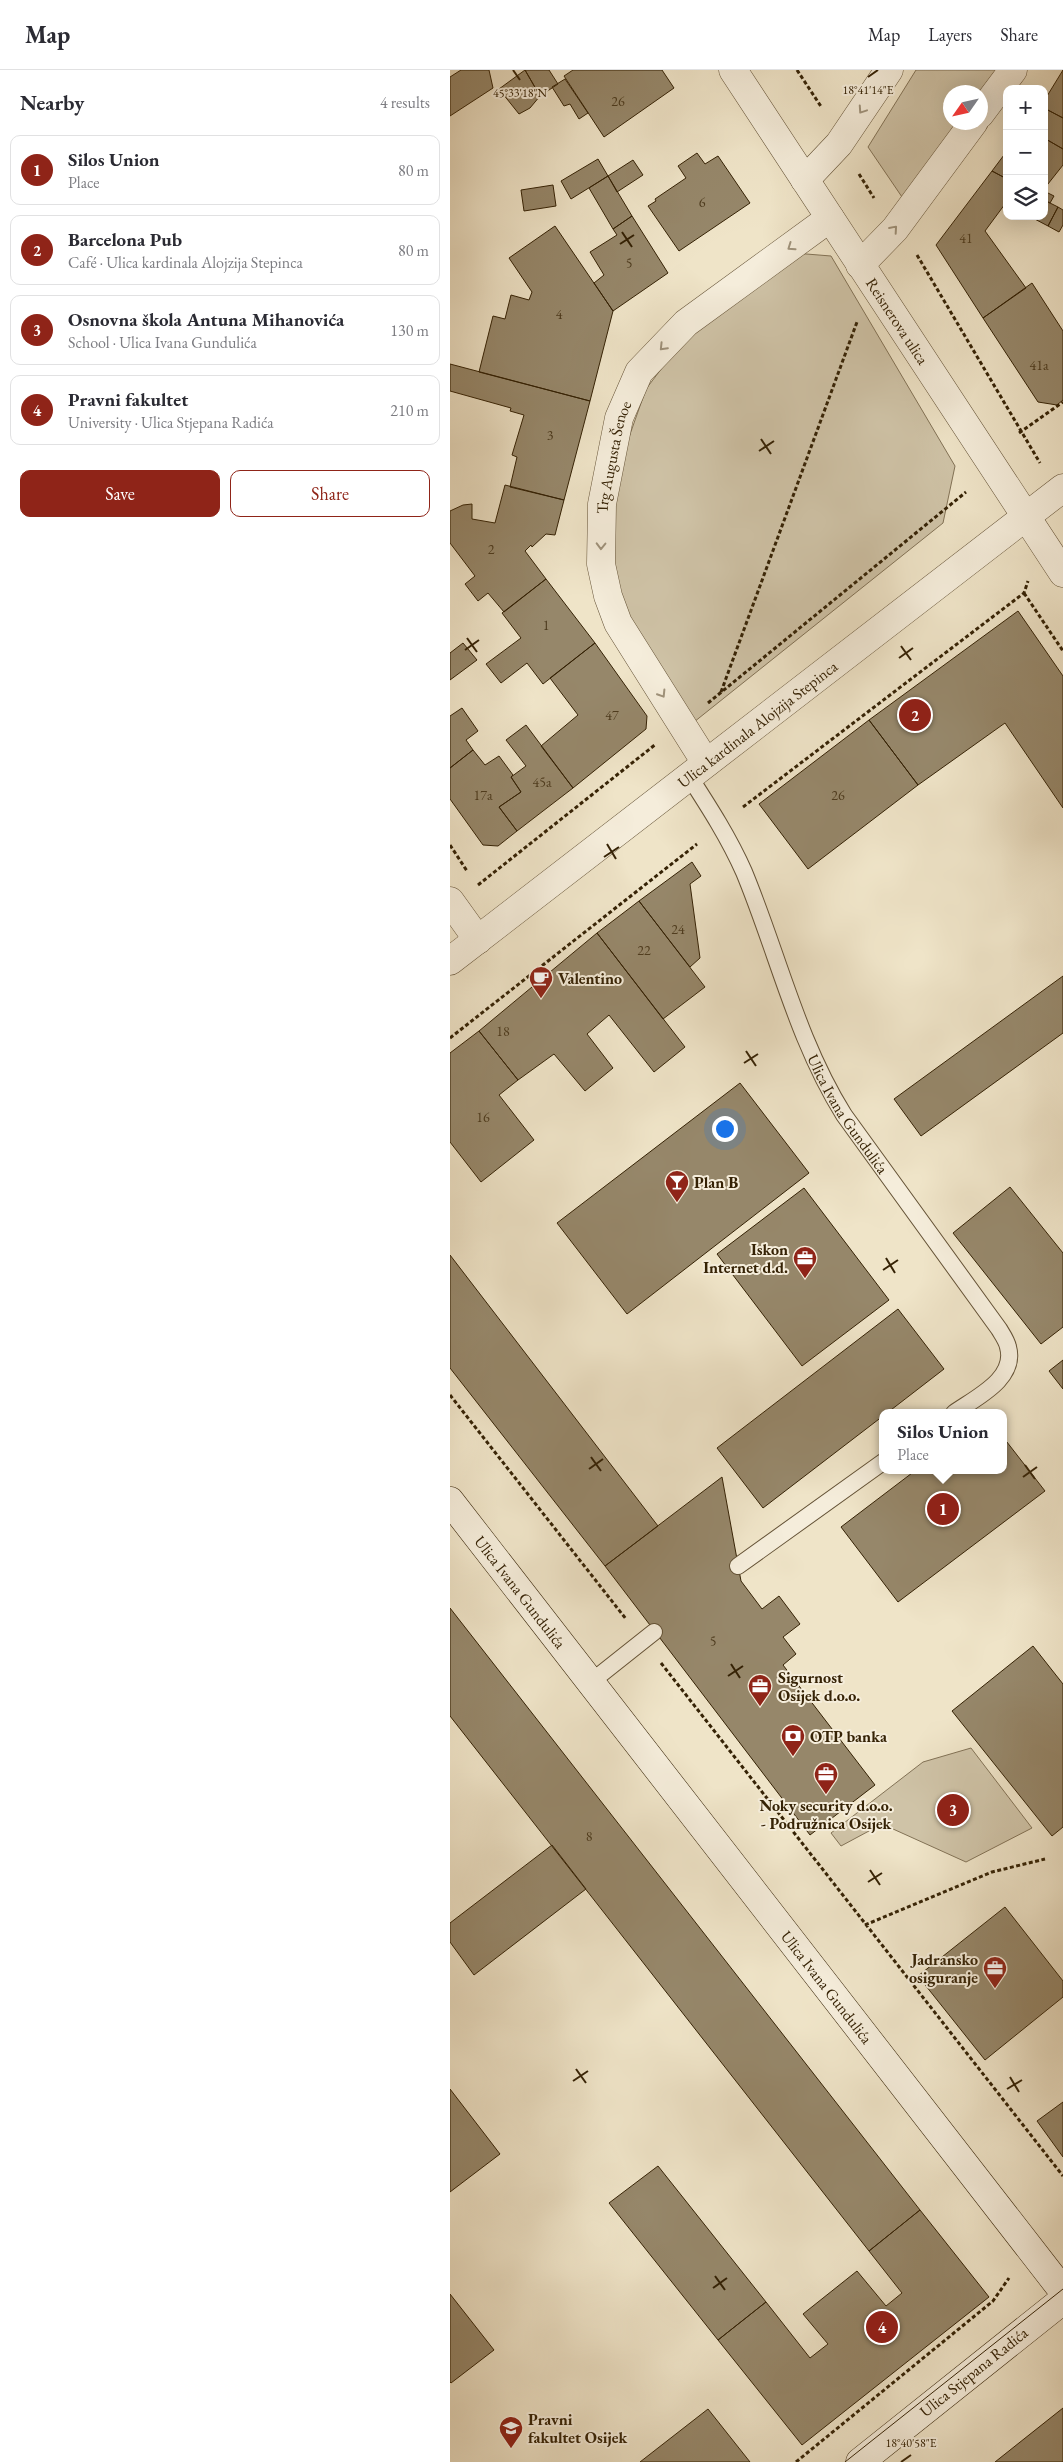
<!DOCTYPE html>
<html lang="en">
<head>
<meta charset="utf-8">
<style>
  :root { --surface:#fff; --page:#f2f2f3; --text:#2b2b33; --muted:#7c7c81; --line:#e1e1e2; --accent:#8f2418 }
  body { margin:0; font-family:"EB Garamond",serif; background:var(--page); color:var(--text) }
  .controls { position:absolute; right:15px; top:15px; display:grid; overflow:hidden; border-radius:10px; box-shadow:0 5px 20px #0002 }
  .controls button { width:45px; height:45px; display:grid; place-items:center; padding:0; border:0; border-bottom:1px solid var(--line); background:var(--surface); color:var(--text); font:25px sans-serif }
  .compass { position:absolute; left:493px; top:15px; width:45px; height:45px; border-radius:50%; background:var(--surface); box-shadow:0 5px 20px #0002; rotate:236deg }
  .you { position:absolute; left:274px; top:1058px; width:18px; height:18px; margin:-12px; border:4px solid #fff; border-radius:50%; background:#1a73e8; box-shadow:0 0 0 8px #1a73e833 }
  .badge { display:grid; place-items:center; width:32px; height:32px; border-radius:50%; background:var(--accent); color:#fff; font-size:16px; font-weight:700 }
  .pin { position:absolute; translate:-50% -50%; border:2px solid #fff; box-shadow:0 1px 5px #0006 }
  .popup { position:absolute; left:429px; top:1339px; width:128px; height:65px; box-sizing:border-box; display:grid; place-content:center; border-radius:10px; background:var(--surface); filter:drop-shadow(0 1px 4px #0005); font-size:16px; white-space:nowrap; color:var(--muted) }
  .popup b { font-size:19px; color:var(--text) }
  .popup::after { content:''; position:absolute; left:50%; top:100%; margin-left:-10px; border:10px solid transparent; border-top-color:var(--surface) }
  .list { margin:0; padding:0; list-style:none }
  h2 { display:flex; justify-content:space-between; align-items:center; height:65px; margin:0; padding:0 20px; font-size:21px }
  h2 small { font-size:16px; font-weight:400; color:var(--muted) }
  .list li { display:grid; grid-template-columns:32px 1fr auto; gap:15px; align-items:center; box-sizing:border-box; height:70px; margin:0 10px 10px; padding:0 10px; border:1px solid var(--line); border-radius:10px }
  .list b { display:block; font-size:19px; white-space:nowrap }
  .list p { margin:0; font-size:16px; white-space:nowrap; color:var(--muted) }
  .list em { font-size:16px; font-style:normal; color:var(--muted) }
  .actions { display:flex; gap:10px; padding:15px 20px }
  .actions a { flex:1; padding:11px 0; border:1px solid var(--accent); border-radius:10px; text-align:center; font-size:18px; color:var(--accent) }
  .actions .main { background:var(--accent); color:#fff }
  .icon { flex:none; width:28px; height:28px; fill:none; stroke:currentColor; stroke-width:2; stroke-linecap:round; stroke-linejoin:round }
  .map { position:relative; flex:none; width:613px; height:2392px; overflow:hidden }
  header { display:flex; align-items:center; gap:30px; box-sizing:border-box; height:70px; padding:0 25px; background:var(--surface); border-bottom:1px solid var(--line) }
  header strong { font-size:24px }
  nav { display:flex; gap:28px; margin-inline-start:auto; font-size:18px }
  main { display:flex }
  aside { flex:1; background:var(--surface) }
  .map>svg:first-child { display:block }
  .green { fill:#cfc3a7; stroke:#827256 }
  .building { fill:#96876a; stroke:#352205 }
  .lines { fill:none; stroke-linecap:round; stroke-linejoin:round }
  .lane-casing { stroke:#645236; stroke-width:18 }
  .street-casing { stroke:#645236; stroke-width:29 }
  .secondary-casing { stroke:#352205; stroke-width:29 }
  .path { stroke:#352205; stroke-width:3; stroke-dasharray:4 2.5; stroke-linecap:butt }
  .lane { stroke:#f5eddb; stroke-width:16 }
  .street { stroke:#f5eddb; stroke-width:28 }
  .secondary { stroke:#f5eddb; stroke-width:28 }
  .tram { stroke:#352205; stroke-width:1 }
  .oneway { stroke:#9f927b }
  .ticks { fill:none; stroke:#352205; stroke-width:2 }
  .labels { text-anchor:middle; dominant-baseline:central; stroke-width:4; stroke-linejoin:round; paint-order:stroke }
  .number-label { font-size:14px; fill:#4d3b1e }
  .street-label { font-size:16px; fill:#352205; stroke:#f5eddb }
  .poi-label { font-size:16px; font-weight:bold; fill:#352205; stroke:#f5eddb; text-anchor:start }
  .ticks-label { font-size:12px; text-anchor:middle; fill:#352205; stroke:#f5eddb; stroke-width:4; stroke-linejoin:round; paint-order:stroke }
</style>
</head>
<body>
<header>
<strong>Map</strong>
<nav><a>Map</a><a>Layers</a><a>Share</a></nav>
</header>
<main>
<aside>
<h2>Nearby<small>4 results</small></h2>
<ul class="list">
<li><span class="badge">1</span><div><b>Silos Union</b><p>Place</p></div><em>80 m</em></li>
<li><span class="badge">2</span><div><b>Barcelona Pub</b><p>Café · Ulica kardinala Alojzija Stepinca</p></div><em>80 m</em></li>
<li><span class="badge">3</span><div><b>Osnovna škola Antuna Mihanovića</b><p>School · Ulica Ivana Gundulića</p></div><em>130 m</em></li>
<li><span class="badge">4</span><div><b>Pravni fakultet</b><p>University · Ulica Stjepana Radića</p></div><em>210 m</em></li>
</ul>
<div class="actions"><a class="main">Save</a><a>Share</a></div>
</aside>
<div class="map">
<svg width="613" height="2392" viewBox="0 0 613 2392">
  <rect width="100%" height="100%" fill="#efe4c8"/>
  <filter id="stains"><feTurbulence type="fractalNoise" baseFrequency=".004" numOctaves="4"/><feColorMatrix values="0 0 0 0 .2 0 0 0 0 .09 0 0 0 0 .02 0 0 0 .5 -.17"/></filter>
  <radialGradient id="worn" r=".72"><stop offset=".6" stop-color="#630" stop-opacity="0"/><stop offset="1" stop-color="#630" stop-opacity=".3"/></radialGradient>
  <path class="green" d="M466 0H550L530 22H500V52L511 53 452 127 418 77Z
    M344 183 381 186 505 396 493 453 244 652 184 561 163 499 164 426 178 370 196 319 234 269Z
    M521 1678 582 1758 516 1792 432 1754 391 1776 381 1763 473 1692Z"/>
  <path class="building" d="M11 0H39L43 18 0 46V7Z
    M75 0 90 26 80 38 69 44 49 19Z
    M75 0H99L108 14 90 26Z
    M123 0H212L224 18 154 67 114 6Z
    M613 0V48L594 38V31Z
    M115 9 138 43 129 49 120 34 114 36 102 17Z
    M594 38 613 48V79L594 68Z
    M594 68 613 79V95L594 119Z
    M557 81V109L542 101Z
    M247 83 255 94 268 86 300 133 229 181 198 136 206 131 205 129 236 108 228 96Z
    M148 89 158 106 121 129 111 111Z
    M183 90 193 105 167 122 158 106Z
    M542 101 557 109V135L555 134 535 161 576 218 533 248 486 175Z
    M158 106 182 146 163 159 139 118Z
    M103 115 106 136 74 141 71 120Z
    M594 121 604 126 600 133 594 130Z
    M594 130 608 137 598 156 579 146H594Z
    M608 137 613 140V155L609 162 598 156Z
    M182 146 218 203 163 241 144 213 154 205 140 182 167 165 163 159Z
    M105 156 163 241 140 331 29 302 43 246 55 249 61 225 79 230 82 222 59 188Z
    M582 213 613 261V330L607 335 588 332 533 248Z
    M0 294 140 331 114 430 60 417 67 387 62 385 74 345 60 341 61 338 0 321Z
    M55 415 114 430 105 465 96 464 82 477 81 475 75 481 96 509 54 542 38 523 28 531 15 514 25 506 0 473V441L13 435 22 434V449L45 453Z
    M96 509 145 573 93 614 77 593 51 613 36 594 71 568 52 543Z
    M568 541 613 606V738L555 653 468 715 419 650Z
    M13 573 27 590 0 610V583Z
    M145 573 197 646 196 659 123 718 91 676 128 645 100 608Z
    M12 638 28 661 16 670 23 680 0 698V646Z
    M419 650 468 715 358 799 309 734Z
    M76 655 123 718 67 761 49 737 71 722 61 707 76 696 56 670Z
    M23 680 35 695 49 686 63 705 61 707 71 722 49 737 67 761 48 776 33 775 0 729V698Z
    M242 792 251 806 240 814 250 888 240 897 189 831Z
    M189 831 255 917 213 949 147 863Z
    M147 863 235 977 204 1002 159 945 137 964 163 998 135 1021 104 984 68 1010 29 961Z
    M613 906V963L471 1066 444 1029Z
    M29 961 68 1010 49 1025 84 1070 31 1112 0 1072V983Z
    M290 1013 359 1103 177 1244 107 1153Z
    M560 1117 613 1183V1257L591 1274 503 1163Z
    M354 1118 439 1230 352 1296 267 1184Z
    M0 1185 208 1456 155 1496 0 1298Z
    M448 1239 494 1299 437 1343H433V1346L313 1438 267 1378Z
    M613 1290V1319L599 1301Z
    M553 1367 595 1421 448 1532 391 1457 466 1400H553Z
    M272 1407 291 1511 312 1539 329 1526 350 1554 333 1567 346 1584 333 1595 425 1715 360 1765 155 1496Z
    M0 1538 470 2140 419 2181 0 1646Z
    M583 1576 613 1614V1757L602 1766 502 1641Z
    M102 1775 136 1819 24 1905 0 1872V1853Z
    M555 1837 613 1911V1927L535 1990 468 1906Z
    M0 2019 50 2084 0 2122Z
    M613 2032V2087L587 2051Z
    M208 2096 316 2232 268 2270 159 2133Z
    M470 2140 539 2227 352 2375 268 2270 316 2232 360 2288 378 2274 353 2244 407 2201 436 2236 452 2223 419 2181Z
    M0 2224 44 2280 1 2313 0 2312Z
    M613 2338V2392H545Z
    M258 2339 300 2392H190Z"/>
  <g class="lines">
    <g class="lane-casing">
      <g id="lane">
        <path id="s1" d="M239 706C259 737 279 768 294 802 328 884 347 970 394 1045L549 1259C552 1264 557 1271 558 1277 567 1309 525 1328 504 1343"/>
        <path d="M288 1496 433 1392"/>
        <path d="M141 1612 204 1562"/>
      </g>
    </g>
    <g class="street-casing">
      <g id="street">
        <path id="s2" d="M283 0 613 503"/>
        <path d="M530 44 563 0"/>
        <path d="M355 110 389 74 439 0"/>
        <path d="M410 195 445 159 524 52"/>
        <path id="s3" d="M256 693 168 553 158 526 151 494 152 434 169 348 189 302 236 253 380 148"/>
        <path d="M0 831 28 870"/>
        <path id="s4" d="M0 891 613 418"/>
      </g>
    </g>
    <g class="secondary-casing">
      <g id="secondary">
        <path id="s5" d="M0 1431 613 2221"/>
        <path id="s6" d="M410 2392 613 2230"/>
      </g>
    </g>
    <path class="path" d="M347 0 372 38
      M409 104 424 128
      M467 185 590 393
      M569 363 613 332
      M574 523 613 581
      M271 622 407 252
      M258 633 516 422
      M293 737 574 523 578 511
      M0 775 17 801
      M28 815 206 674
      M0 968 247 774
      M0 1325 176 1549
      M211 1593 613 2106
      M415 1855 542 1802 595 1789
      M346 2392 543 2231 559 2208"/>
    <use href="#lane" class="lane"/>
    <use href="#street" class="street"/>
    <use href="#secondary" class="secondary"/>
    <path class="tram" d="M395 2392 613 2219"/>
  </g>
  <defs><path id="oneway-chevron" d="M-2-3.5L2.5 0L-2 3.5" fill="none" stroke-width="1.6" stroke-linecap="round" stroke-linejoin="round" transform="scale(1.25)"/></defs>
  <g class="oneway">
    <use href="#oneway-chevron" transform="translate(412 40) rotate(124)"/>
    <use href="#oneway-chevron" transform="translate(444 159) rotate(-49)"/>
    <use href="#oneway-chevron" transform="translate(341 177) rotate(145)"/>
    <use href="#oneway-chevron" transform="translate(213 277) rotate(134)"/>
    <use href="#oneway-chevron" transform="translate(151 476) rotate(91)"/>
    <use href="#oneway-chevron" transform="translate(212 624) rotate(58)"/>
  </g>
  <path class="ticks" d="M63 0 70 10M418 7 428 0M172 162 182 177M170 174 184 165M311 369 321 384M309 381 324 371M17 568 27 582M451 576 461 590M15 580 29 570M449 588 463 578M157 774 166 789M154 787 169 777M296 981 306 996M294 993 308 984M436 1188 445 1203M433 1200 448 1190M141 1387 151 1401M575 1395 585 1409M139 1399 153 1389M573 1407 587 1397M281 1594 290 1608M278 1606 293 1596M420 1800 430 1815M418 1812 432 1803M126 1999 136 2013M560 2007 569 2022M123 2011 138 2001M557 2019 572 2010M265 2206 275 2220M263 2218 277 2208M451 2392 461 2385"/>
  <defs>
    <g id="cafe-pin" transform="scale(1.25)"><path d="M0 17L-7.5 6A9.5 9.5 0 1 1 7.5 6Z" fill="#8f2418" stroke="#f5eddb"/><path d="M-5.5-4.5H6V0H3Q3 3.5 0 3.5H-2.5Q-5.5 3.5-5.5 0ZM3-3.2v2h1.7v-2ZM-6 4.5H4V6H-6Z" fill="#fff"/></g>
    <g id="bar-pin" transform="scale(1.25)"><path d="M0 17L-7.5 6A9.5 9.5 0 1 1 7.5 6Z" fill="#8f2418" stroke="#f5eddb"/><path d="M-6-5H6L.8 .8V4.5H3.5V6h-7V4.5H-.8V.8Z" fill="#fff"/></g>
    <g id="office-pin" transform="scale(1.25)"><path d="M0 17L-7.5 6A9.5 9.5 0 1 1 7.5 6Z" fill="#8f2418" stroke="#f5eddb"/><path d="M-6-3h4V-5.5h4V-3h4V5H-6ZM-1-4.5V-3h2v-1.5ZM-6 0V1H6V0Z" fill="#fff"/></g>
    <g id="bank-pin" transform="scale(1.25)"><path d="M0 17L-7.5 6A9.5 9.5 0 1 1 7.5 6Z" fill="#8f2418" stroke="#f5eddb"/><path d="M-6-4H6V4H-6ZM0-2.3a2.3 2.3 0 1 0 0 4.6a2.3 2.3 0 1 0 0-4.6Z" fill="#fff"/></g>
    <g id="university-pin" transform="scale(1.25)"><path d="M0 17L-7.5 6A9.5 9.5 0 1 1 7.5 6Z" fill="#8f2418" stroke="#f5eddb"/><path d="M0-5L7-2L0 1L-7-2ZM-4 1L0 2.5L4 1V4Q0 6-4 4Z" fill="#fff"/></g>
  </defs>
  <g fill-rule="evenodd">
    <use href="#cafe-pin" x="91" y="908"/>
    <use href="#bar-pin" x="227" y="1112"/>
    <use href="#office-pin" x="355" y="1188"/>
    <use href="#office-pin" x="310" y="1616"/>
    <use href="#bank-pin" x="343" y="1666"/>
    <use href="#office-pin" x="376" y="1704"/>
    <use href="#office-pin" x="545" y="1898"/>
    <use href="#university-pin" x="61" y="2358"/>
  </g>
  <g class="labels">
    <g class="number-label">
      <text x="168" y="31">26</text>
      <text x="252" y="132">6</text>
      <text x="516" y="168">41</text>
      <text x="179" y="193">5</text>
      <text x="109" y="244">4</text>
      <text x="589" y="295">41a</text>
      <text x="100" y="365">3</text>
      <text x="41" y="479">2</text>
      <text x="96" y="555">1</text>
      <text x="162" y="645">47</text>
      <text x="92" y="712">45a</text>
      <text x="33" y="725">17a</text>
      <text x="388" y="725">26</text>
      <text x="228" y="859">24</text>
      <text x="194" y="880">22</text>
      <text x="53" y="961">18</text>
      <text x="33" y="1047">16</text>
      <text x="263" y="1571">5</text>
      <text x="139" y="1766">8</text>
    </g>
    <g class="street-label">
      <text stroke="none"><textPath href="#s2" startOffset="300">Reisnerova ulica</textPath></text>
      <text stroke="none"><textPath href="#s3" startOffset="335">Trg Augusta Šenoe</textPath></text>
      <text stroke="none"><textPath href="#s4" startOffset="388">Ulica kardinala Alojzija Stepinca</textPath></text>
      <text stroke="none"><textPath href="#s1" startOffset="375">Ulica Ivana Gundulića</textPath></text>
      <text stroke="none"><textPath href="#s5" startOffset="115">Ulica Ivana Gundulića</textPath></text>
      <text stroke="none"><textPath href="#s5" startOffset="615">Ulica Ivana Gundulića</textPath></text>
      <text stroke="none"><textPath href="#s6" startOffset="145">Ulica Stjepana Radića</textPath></text>
    </g>
    <g class="poi-label">
      <text x="108" y="908">Valentino</text>
      <text x="244" y="1112">Plan B</text>
      <text x="338" y="1179" text-anchor="end">Iskon<tspan x="338" dy="18">Internet d.d.</tspan></text>
      <text x="328" y="1607">Sigurnost<tspan x="328" dy="18">Osijek d.o.o.</tspan></text>
      <text x="360" y="1666">OTP banka</text>
      <text x="376" y="1735" text-anchor="middle">Noky security d.o.o.<tspan x="376" dy="18">- Podružnica Osijek</tspan></text>
      <text x="528" y="1889" text-anchor="end">Jadransko<tspan x="528" dy="18">osiguranje</tspan></text>
      <text x="78" y="2349">Pravni<tspan x="78" dy="18">fakultet Osijek</tspan></text>
    </g>
  </g>
  <g class="ticks-label">
    <text x="418" y="24">18°41'14"E</text>
    <text x="70" y="27">45°33'18"N</text>
    <text x="461" y="2377">18°40'58"E</text>
  </g>
  <rect width="100%" height="100%" filter="url(#stains)"/>
  <rect width="100%" height="100%" fill="url(#worn)"/>
</svg>
<div class="controls">
<button>+</button>
<button>−</button>
<button><svg class="icon" aria-label="layers" viewBox="0 0 24 24"><path d="M12 4l9 5-9 5-9-5zM3 14l9 5 9-5"/></svg></button>
</div>
<svg class="compass" viewBox="-18 -18 36 36"><path d="M0-13l5 13h-10z" fill="#e53935"/><path d="M0 13l5-13h-10z" fill="#7c7c81"/></svg>
<div class="you"></div>
<div class="pin badge" style="left:493px;top:1439px">1</div>
<div class="popup"><b>Silos Union</b>Place</div>
<div class="pin badge" style="left:465px;top:645px">2</div>
<div class="pin badge" style="left:503px;top:1740px">3</div>
<div class="pin badge" style="left:432px;top:2257px">4</div>
</div>
</main>
</body>
</html>
